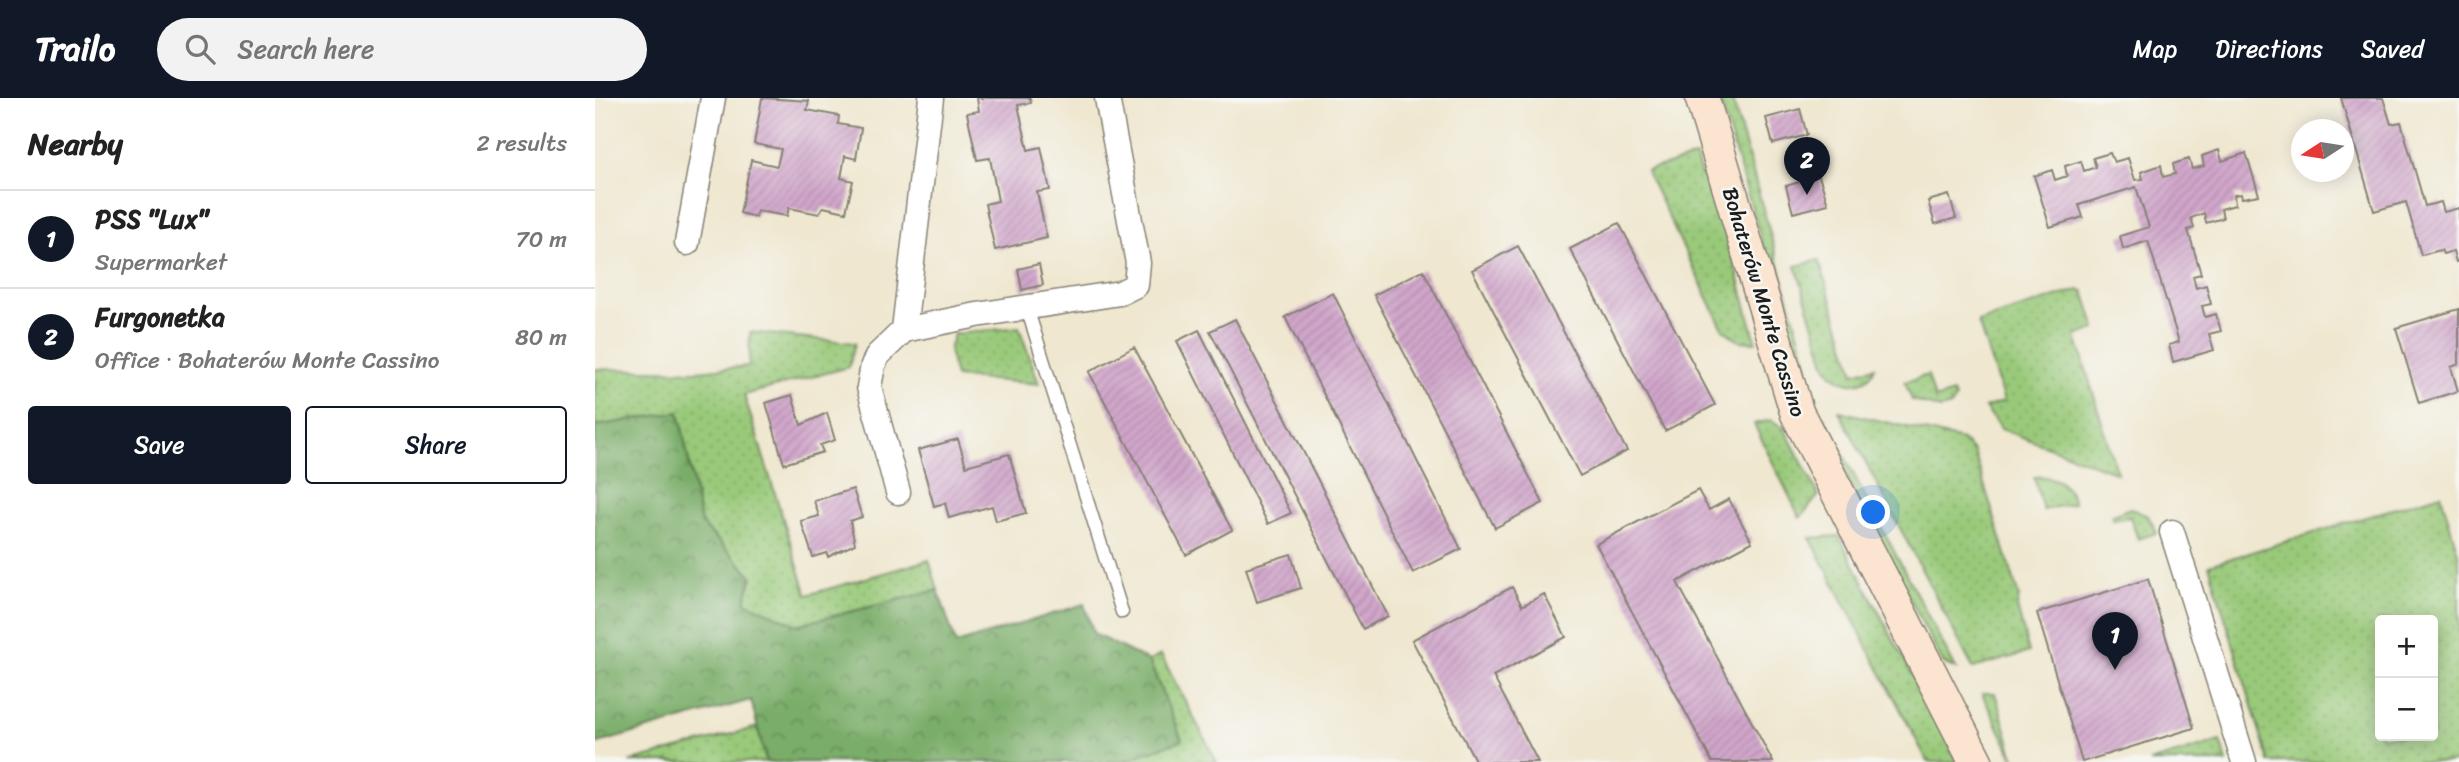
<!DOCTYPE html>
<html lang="en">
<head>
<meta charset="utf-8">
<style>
  :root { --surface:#fff; --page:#f2f2f2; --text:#222; --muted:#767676; --line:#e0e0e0; --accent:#111827 }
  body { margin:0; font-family:Sriracha,sans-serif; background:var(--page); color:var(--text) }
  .controls { position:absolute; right:21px; bottom:21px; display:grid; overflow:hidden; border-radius:7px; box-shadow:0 4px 18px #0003 }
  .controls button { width:63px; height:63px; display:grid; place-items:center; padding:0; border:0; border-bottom:2px solid var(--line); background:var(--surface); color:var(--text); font:35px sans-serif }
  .compass { position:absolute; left:1696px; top:21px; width:63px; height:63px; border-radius:50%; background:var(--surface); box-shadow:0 4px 18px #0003; rotate:258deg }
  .you { position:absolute; left:1279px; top:415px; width:24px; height:24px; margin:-18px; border:5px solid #fff; border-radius:50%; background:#1a73e8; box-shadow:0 0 0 10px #1a73e833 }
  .badge { display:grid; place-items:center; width:46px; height:46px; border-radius:50%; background:var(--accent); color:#fff; font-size:23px; font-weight:700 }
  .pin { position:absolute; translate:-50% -58px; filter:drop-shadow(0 2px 4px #0008) }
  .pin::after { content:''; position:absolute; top:37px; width:24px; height:21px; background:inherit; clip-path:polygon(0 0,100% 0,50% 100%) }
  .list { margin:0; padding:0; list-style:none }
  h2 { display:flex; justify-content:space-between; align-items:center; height:91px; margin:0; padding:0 28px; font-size:30px }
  h2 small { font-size:23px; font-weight:400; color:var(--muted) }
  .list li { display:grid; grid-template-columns:46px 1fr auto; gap:21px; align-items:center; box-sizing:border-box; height:98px; padding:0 28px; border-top:2px solid var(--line) }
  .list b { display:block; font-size:26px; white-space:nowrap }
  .list p { margin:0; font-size:23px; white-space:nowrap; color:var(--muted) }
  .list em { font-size:23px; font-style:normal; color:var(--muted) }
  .actions { display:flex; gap:14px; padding:21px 28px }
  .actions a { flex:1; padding:16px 0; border:2px solid var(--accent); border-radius:7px; text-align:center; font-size:24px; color:var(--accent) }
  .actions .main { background:var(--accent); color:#fff }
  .icon { flex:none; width:38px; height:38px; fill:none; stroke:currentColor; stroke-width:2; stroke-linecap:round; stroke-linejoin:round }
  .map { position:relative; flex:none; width:1864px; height:664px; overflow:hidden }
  header { display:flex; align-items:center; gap:42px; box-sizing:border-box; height:98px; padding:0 35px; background:var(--accent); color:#fff }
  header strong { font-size:33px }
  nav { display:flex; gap:38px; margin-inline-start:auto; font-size:24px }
  .search { width:490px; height:63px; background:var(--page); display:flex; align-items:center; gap:18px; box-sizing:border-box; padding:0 24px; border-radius:38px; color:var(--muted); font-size:26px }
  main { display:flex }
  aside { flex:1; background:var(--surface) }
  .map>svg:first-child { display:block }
  .grass { fill:url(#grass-dots); stroke:#5a724a; stroke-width:2; fill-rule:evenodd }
  .forest { fill:url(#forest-crowns); stroke:#4b6442; stroke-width:2 }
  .building { fill:url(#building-hatch) }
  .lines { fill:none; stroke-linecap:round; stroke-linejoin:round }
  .lane-casing { stroke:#868276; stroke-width:15 }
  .street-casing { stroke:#868276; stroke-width:27 }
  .secondary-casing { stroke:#868276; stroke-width:36 }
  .lane { stroke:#fff; stroke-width:12 }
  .street { stroke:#fff; stroke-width:24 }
  .secondary { stroke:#fce5d0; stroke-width:33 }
  .labels { text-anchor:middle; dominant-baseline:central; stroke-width:5; stroke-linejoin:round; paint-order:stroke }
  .street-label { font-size:21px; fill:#1c1c1c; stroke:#f6f6f2 }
</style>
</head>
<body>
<header>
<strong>Trailo</strong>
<div class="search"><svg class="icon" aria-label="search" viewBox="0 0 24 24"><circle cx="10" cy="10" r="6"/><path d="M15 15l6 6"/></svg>Search here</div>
<nav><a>Map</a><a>Directions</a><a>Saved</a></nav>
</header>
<main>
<aside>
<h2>Nearby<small>2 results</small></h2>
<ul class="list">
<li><span class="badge">1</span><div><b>PSS &quot;Lux&quot;</b><p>Supermarket</p></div><em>70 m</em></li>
<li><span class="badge">2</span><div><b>Furgonetka</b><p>Office · Bohaterów Monte Cassino</p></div><em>80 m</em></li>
</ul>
<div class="actions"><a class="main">Save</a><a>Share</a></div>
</aside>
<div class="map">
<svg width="1864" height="664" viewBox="0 0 1864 664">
  <defs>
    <pattern id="grass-dots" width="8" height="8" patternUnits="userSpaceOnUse" patternTransform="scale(1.75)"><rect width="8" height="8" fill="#99c979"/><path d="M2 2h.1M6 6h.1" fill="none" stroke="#83ac68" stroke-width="1.8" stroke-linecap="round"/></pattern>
    <pattern id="forest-crowns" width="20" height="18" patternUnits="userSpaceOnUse" patternTransform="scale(1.75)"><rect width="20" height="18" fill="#7aad69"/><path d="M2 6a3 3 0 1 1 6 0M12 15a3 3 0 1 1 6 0" fill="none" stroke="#638c56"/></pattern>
    <pattern id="building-hatch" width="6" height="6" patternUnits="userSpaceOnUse" patternTransform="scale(1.75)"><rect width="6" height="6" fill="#d0a6ca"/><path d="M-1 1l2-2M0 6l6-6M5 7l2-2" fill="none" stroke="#b28ead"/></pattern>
  </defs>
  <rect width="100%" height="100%" fill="#f6f6f2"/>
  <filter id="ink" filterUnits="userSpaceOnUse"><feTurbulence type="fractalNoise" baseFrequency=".0143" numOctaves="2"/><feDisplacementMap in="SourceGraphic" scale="14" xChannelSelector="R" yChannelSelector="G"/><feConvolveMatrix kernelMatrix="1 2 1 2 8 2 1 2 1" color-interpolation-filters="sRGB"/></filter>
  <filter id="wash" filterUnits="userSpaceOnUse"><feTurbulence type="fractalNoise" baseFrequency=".00686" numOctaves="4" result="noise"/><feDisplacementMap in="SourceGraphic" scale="28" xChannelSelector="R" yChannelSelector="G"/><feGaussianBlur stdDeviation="1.57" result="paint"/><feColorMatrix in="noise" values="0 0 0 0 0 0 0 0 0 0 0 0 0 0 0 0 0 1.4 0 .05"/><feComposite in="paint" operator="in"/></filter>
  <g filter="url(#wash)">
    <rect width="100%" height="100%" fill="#efe7cf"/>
    <path class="grass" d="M1124 0H1137L1213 270 1201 258Z
      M1101 59 1106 77 1115 75 1161 244 1144 243 1128 231 1051 73Z
      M1224 162 1259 275 1280 269C1271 295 1238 287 1230 265L1201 168Z
      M1483 192 1489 193 1501 231 1481 238 1522 375 1406 331 1390 310 1409 303 1383 224Z
      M424 229 444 286 360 279 354 252 359 236Z
      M155 234 260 245 254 269 149 297 212 497 334 462 343 492 202 527 150 504 157 478 106 425 84 314 0 328V271L102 273 154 268Z
      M1333 277 1340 301 1358 295 1360 300 1357 308 1345 311 1317 302 1310 284Z
      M1244 313 1367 342 1379 354 1424 498 1422 509 1434 554 1378 570Z
      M1229 320 1361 571 1348 565 1227 331Z
      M1176 322 1189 330 1224 397 1205 420 1159 326Z
      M1439 379C1460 377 1473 385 1479 405L1448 412Z
      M1846 396 1864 459V664H1674L1614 467ZM1785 522H1838V638H1785Z
      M1535 410 1553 418 1562 435 1543 441 1535 419 1518 422 1516 418Z
      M1244 438 1363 664H1333L1215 440Z
      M566 557 622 664H526L587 642 554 563Z
      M1391 595H1400L1420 663 1387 596Z
      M163 629 171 664H34Z
      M1625 643 1632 664H1554Z"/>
    <path class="forest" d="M84 314 106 425 157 478 150 504 202 527 343 492 361 546 489 506 499 536 554 563 587 642 526 664H171L156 602 0 646V328Z"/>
    <g id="blocks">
      <path class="building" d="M167 0 214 3 212 12 244 18 243 26 266 30 261 61 250 58 246 80 258 83 251 114 228 109 224 116 194 110 192 118 162 113 160 119 145 115 156 62 182 68 186 51 159 46Z
        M382 0H435L436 5 423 7 433 52 446 49 455 92 442 94 452 140 400 152 390 106 403 103 395 60 382 62 372 15 384 13Z
        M1746 0H1788L1796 26 1806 24 1830 108 1846 104 1849 114 1864 110V163L1861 164 1858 153 1848 156 1846 152 1826 157 1811 104 1779 113Z
        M1205 11 1212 37 1178 46 1171 20Z
        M1624 52 1627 63 1651 55 1664 97 1647 100 1646 96 1639 97 1640 107 1626 111 1628 120 1611 125 1609 115 1596 120 1599 130 1593 132 1606 176 1598 178 1601 190 1611 187 1616 206 1607 208 1610 219 1621 216 1626 233 1614 236 1619 252 1578 264 1574 247 1584 244 1553 143 1528 151 1525 138 1554 129 1541 89 1484 107 1488 119 1455 129 1439 78 1457 72 1460 82 1472 78 1470 68 1486 63 1489 73 1501 69 1498 60 1515 55 1519 64 1533 60 1540 82 1548 81 1546 74 1566 67 1568 79 1580 76 1578 66 1594 61 1597 71 1609 68 1607 58Z
        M1224 78 1233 106 1198 115 1191 88Z
        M1354 97 1361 120 1340 126 1333 103Z
        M1024 125 1120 307 1070 333 975 151Z
        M923 148 1032 353 985 378 877 172Z
        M444 166 448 187 427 192 423 171Z
        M828 172 948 405 900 430 779 197Z
        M738 195 866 451 818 475 690 219Z
        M1864 211V266L1856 269 1863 293 1824 305 1801 230Z
        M640 221 793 518 768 531 615 233Z
        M604 232 696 415 673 426 582 243Z
        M539 249 637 432 591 457 494 274Z
        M197 297 206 327 232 315 240 342 225 347 228 354 189 366 171 305Z
        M363 341 371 368 414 356 431 415 401 423 397 408 354 420 350 405 339 408 323 352Z
        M258 391 267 419 255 423 260 446 233 459 232 455 218 459 206 423 224 418 219 403Z
        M1103 392 1114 412 1134 401 1157 444 1082 484 1178 664H1117L1001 446Z
        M696 456 706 490 662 504 651 470Z
        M1553 481 1599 630 1487 664 1442 515Z
        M917 489 927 508 949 496 971 539 898 578 943 664H881L817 542Z"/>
    </g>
  </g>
  <g filter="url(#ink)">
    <use href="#blocks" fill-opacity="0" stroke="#868276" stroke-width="2"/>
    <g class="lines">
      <g class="lane-casing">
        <path id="lane" d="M432 210 527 514"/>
      </g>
      <g class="street-casing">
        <path id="street" d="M92 145 118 0
          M309 232 336 0
          M303 394 274 289 278 267 283 257 309 232 382 217 525 195 541 187 543 165 512 0
          M1577 434 1649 664"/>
      </g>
      <g class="secondary-casing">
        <path id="secondary" d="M1107 0 1202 315 1381 664"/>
      </g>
      <use href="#lane" class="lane"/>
      <use href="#street" class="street"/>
      <use href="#secondary" class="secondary"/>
    </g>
  </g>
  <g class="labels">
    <g class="street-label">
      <text transform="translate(1169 204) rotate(73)">Bohaterów Monte Cassino</text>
    </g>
  </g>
</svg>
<div class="controls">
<button>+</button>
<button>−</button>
</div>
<svg class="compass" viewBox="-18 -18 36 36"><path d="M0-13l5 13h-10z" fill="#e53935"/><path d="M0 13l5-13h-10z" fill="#767676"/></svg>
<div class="you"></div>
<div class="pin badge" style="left:1520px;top:572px">1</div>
<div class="pin badge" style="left:1212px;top:97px">2</div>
</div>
</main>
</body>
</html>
